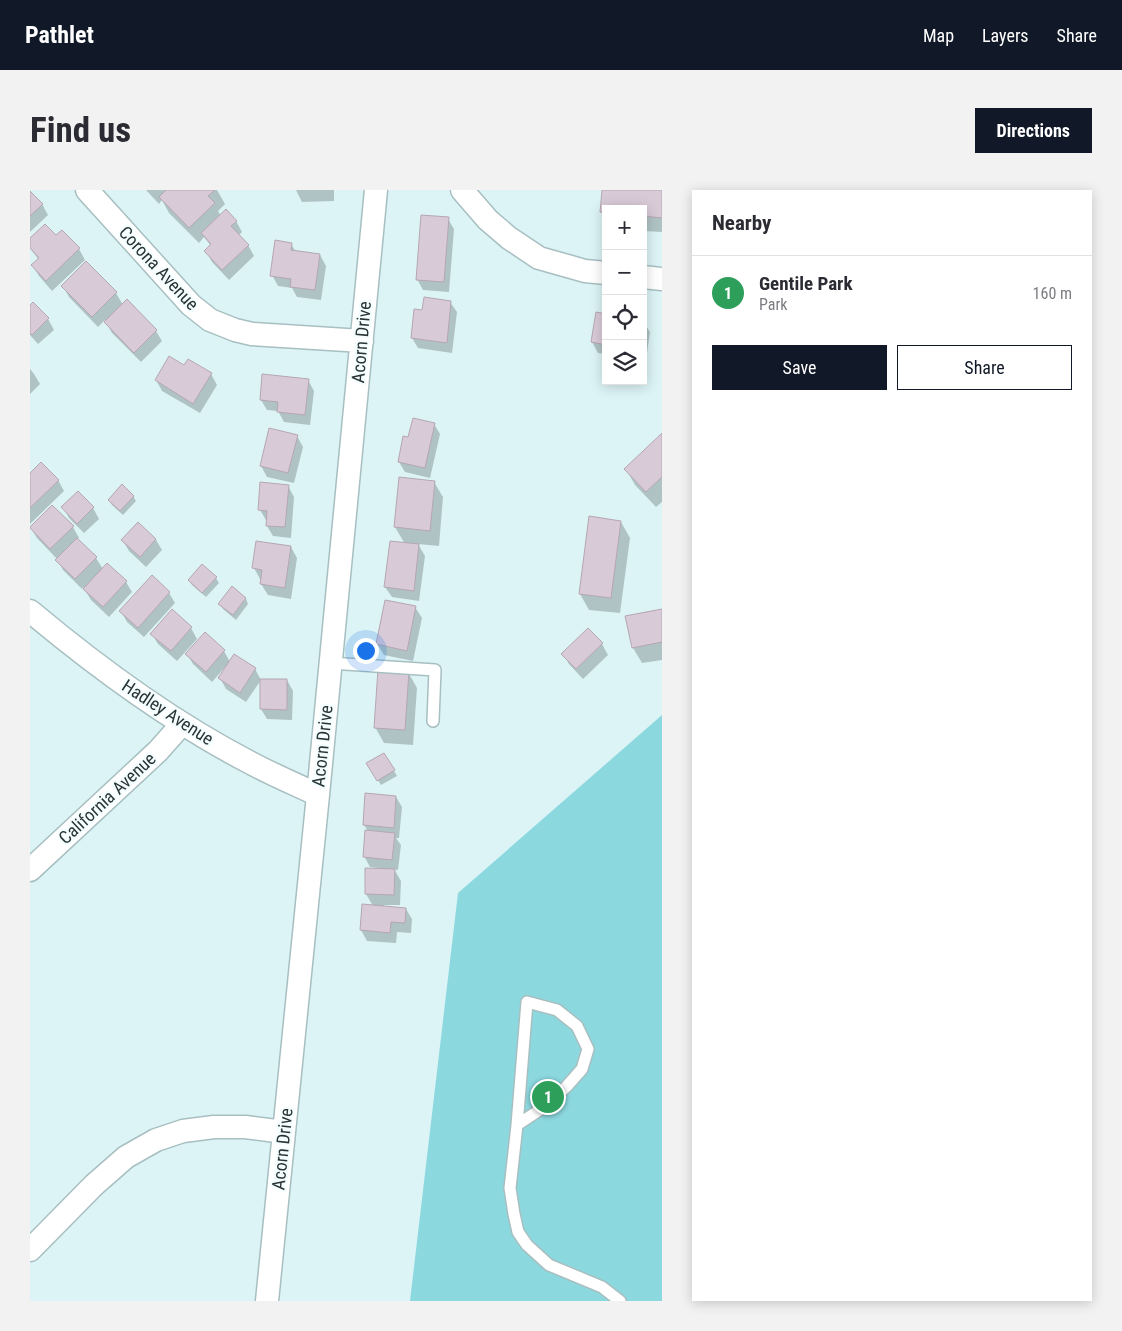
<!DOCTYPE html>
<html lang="en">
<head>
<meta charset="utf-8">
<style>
  :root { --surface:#fff; --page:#f2f2f3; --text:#2b2b33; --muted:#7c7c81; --line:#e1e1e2; --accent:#111827 }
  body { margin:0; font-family:"Roboto Condensed",sans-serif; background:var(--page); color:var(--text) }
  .controls { position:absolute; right:15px; top:15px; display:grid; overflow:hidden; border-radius:0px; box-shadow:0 2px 12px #0003 }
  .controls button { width:45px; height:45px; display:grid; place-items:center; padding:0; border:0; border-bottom:1px solid var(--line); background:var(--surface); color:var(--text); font:25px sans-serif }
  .you { position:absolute; left:335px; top:460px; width:18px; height:18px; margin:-12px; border:4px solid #fff; border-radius:50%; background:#1a73e8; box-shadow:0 0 0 8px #1a73e833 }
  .badge { display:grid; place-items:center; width:32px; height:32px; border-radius:50%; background:var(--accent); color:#fff; font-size:16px; font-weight:700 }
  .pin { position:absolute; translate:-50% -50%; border:2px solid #fff; box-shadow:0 1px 5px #0006 }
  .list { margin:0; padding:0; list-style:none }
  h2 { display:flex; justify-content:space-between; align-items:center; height:65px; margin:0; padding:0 20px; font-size:21px }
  h2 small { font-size:16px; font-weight:400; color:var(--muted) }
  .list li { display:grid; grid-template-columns:32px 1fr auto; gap:15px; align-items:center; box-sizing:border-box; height:75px; padding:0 20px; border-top:1px solid var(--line) }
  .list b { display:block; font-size:19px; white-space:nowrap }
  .list p { margin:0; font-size:16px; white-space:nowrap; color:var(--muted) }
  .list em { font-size:16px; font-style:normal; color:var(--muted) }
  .actions { display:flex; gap:10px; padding:15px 20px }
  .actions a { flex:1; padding:11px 0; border:1px solid var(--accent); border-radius:0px; text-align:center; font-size:18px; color:var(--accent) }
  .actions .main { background:var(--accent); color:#fff }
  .icon { flex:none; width:28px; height:28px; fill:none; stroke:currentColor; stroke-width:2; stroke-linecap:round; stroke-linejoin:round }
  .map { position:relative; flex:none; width:632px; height:1111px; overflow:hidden; border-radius:0px }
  header { display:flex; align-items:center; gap:30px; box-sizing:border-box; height:70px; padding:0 25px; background:var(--accent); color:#fff }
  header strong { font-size:24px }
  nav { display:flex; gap:28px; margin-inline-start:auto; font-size:18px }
  .intro { display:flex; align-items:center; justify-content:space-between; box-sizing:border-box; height:120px; padding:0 30px }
  h1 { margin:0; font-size:35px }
  .button { padding:12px 22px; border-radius:0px; background:var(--accent); color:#fff; font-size:18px; font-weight:700 }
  main { display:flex; gap:30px; padding:0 30px }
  aside { flex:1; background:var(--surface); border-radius:0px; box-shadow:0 2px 12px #0003 }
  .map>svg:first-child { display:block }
  .green { fill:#8cd8df }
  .shadow { fill:#0003 }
  .building { fill:#d9cad7; stroke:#b5a6b3 }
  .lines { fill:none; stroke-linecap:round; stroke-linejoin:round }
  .service-casing { stroke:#a8bfc1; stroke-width:14 }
  .minor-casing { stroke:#a8bfc1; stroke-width:25 }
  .service { stroke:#fff; stroke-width:11 }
  .minor { stroke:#fff; stroke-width:22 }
  .labels { text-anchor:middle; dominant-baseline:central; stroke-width:4.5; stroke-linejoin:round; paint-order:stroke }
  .street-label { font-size:18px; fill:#2b3434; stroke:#f4feff }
</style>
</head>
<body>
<header>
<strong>Pathlet</strong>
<nav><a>Map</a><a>Layers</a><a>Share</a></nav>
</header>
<div class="intro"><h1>Find us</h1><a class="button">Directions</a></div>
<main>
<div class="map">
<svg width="632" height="1111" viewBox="0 0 632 1111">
  <rect width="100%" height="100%" fill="#dcf4f6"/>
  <path class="green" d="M632 525V1111H380L428 703Z"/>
  <path class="shadow" d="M116 0H187L195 14 188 21 191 26 206 31 212 42 208 46 218 55 224 66 199 90 182 72 176 61 181 56 174 47 169 53 139 23 132 10 129 14Z
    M266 0H304V11L272 12Z
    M573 0H632V42L613 41V19H576V30L571 22Z
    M0 3 12 14 18 25 0 42Z
    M418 29 424 39 419 102 393 100 387 89Z
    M26 47 49 59 55 70 22 101 9 86 3 76 9 70 0 58V50Z
    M261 54 266 62 290 65 296 76 291 110 267 107 262 98 248 96 242 85Z
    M33 96 86 103 93 115 97 111 126 141 132 151 111 172 82 143 75 130 68 137 39 107Z
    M420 112 427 122 422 163 388 158 382 148Z
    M0 116 18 129 24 140 8 154 0 145Z
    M576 125V164L568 163 562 152Z
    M613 131 620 142 616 170H613Z
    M155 176 181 184 187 195 170 223 132 201 126 190Z
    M0 179 4 184 10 194 0 204Z
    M278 190 284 201 280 235 254 232 248 221 237 220 231 210Z
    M404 234 410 244 400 288 375 282 369 272 379 249Z
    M632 245V312L626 317 605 295 596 279Z
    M267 246 273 257 264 293 237 287 231 276Z
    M0 285 28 290 34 301 0 334Z
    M404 292 413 307 409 356 388 354 395 366 389 411 362 407 355 397 375 354 365 337Z
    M258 296 264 307 261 348 243 346 237 336V331L236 330 230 320Z
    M48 303 63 318 69 329 54 343 39 328 33 317Z
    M103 306 106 311 93 325 82 315 79 310Z
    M22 317 43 337 49 348 47 349 66 368 73 379 96 392 102 402 79 427 61 410 53 397 52 399 33 380 27 369 7 348 1 338Z
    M591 332 600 348 590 423 559 420 550 404Z
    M108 334 126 350 132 360 116 377 99 361 93 351Z
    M261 357 267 368 261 409 238 405 231 394 232 389H230L224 378Z
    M186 388 189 393 176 407 162 395 159 390Z
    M139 403 145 413 114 447 97 432 91 421Z
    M216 409 218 414 206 430 193 419 190 414Z
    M385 417 392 428 383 471 354 465 347 454Z
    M632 420V470L612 473 603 458Z
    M161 438 167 449 147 471 128 454 122 444Z
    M558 440 572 454 578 465 553 489 539 474 533 464Z
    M194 461 200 472 225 479 231 490 216 512 196 499 190 488 197 477 196 476 182 492 163 474 157 464Z
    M378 482 387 498 383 555 354 553 345 537Z
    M257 490 263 501 262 530 237 529 231 519Z
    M354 564 367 586 351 595 338 574Z
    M366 607 372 617 369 648H366L371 655 368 680 364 679 371 691 370 715H354V717L376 719 382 729 381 743 367 742 366 753 337 751 331 740 343 716 336 704 348 678 340 677 334 666 338 641 334 635Z"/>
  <path class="building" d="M136 0H185L178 6 185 13 159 38 129 7Z
    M572 0H632V28L613 26V19H576V23L570 22Z
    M0 1 13 14 0 26Z
    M196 19 207 31 201 36 219 55 192 80 174 61 181 54 171 43Z
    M391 25 419 27 414 92 386 90Z
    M15 34 26 45 32 40 50 58 16 91 1 75 9 68 0 58V48Z
    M245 50 262 53 261 60 290 64 285 100 260 97 261 89 240 86Z
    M56 71 87 102 62 127 31 96Z
    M394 107 421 111 417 153 381 148 384 119 392 120Z
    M97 109 127 140 104 163 74 132Z
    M3 112 19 128 2 145 0 143V115Z
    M566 122 576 124V155L561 152Z
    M139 166 154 175 158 169 182 183 163 214 125 190Z
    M232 184 279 189 275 225 247 222 248 212 230 210Z
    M383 228 405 233 395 278 368 272 373 246 378 247Z
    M239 238 268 245 258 283 230 276Z
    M632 243V287L616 302 594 279Z
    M11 272 29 290 0 318V283Z
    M369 287 405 291 400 341 364 337Z
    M230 292 259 295 255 337 236 336 237 321 228 320Z
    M92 294 104 306 90 321 78 310Z
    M48 301 64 317 47 334 31 317Z
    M22 315 44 336 20 359 0 338V337Z
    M559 326 591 331 581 408 549 404Z
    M108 332 126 349 110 367 91 350Z
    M47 348 67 367 45 389 25 370Z
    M226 351 261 356 255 398 230 394 232 380 222 378Z
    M360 351 389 354 384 401 354 397Z
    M77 373 97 391 73 417 53 399Z
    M172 374 187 387 172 403 158 390Z
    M122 385 140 402 108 438 89 421Z
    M202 396 216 408 203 425 188 414Z
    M355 410 386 416 377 461 346 454Z
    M142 419 162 437 141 461 120 444Z
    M632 419V452L602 458 595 426Z
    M558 438 573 453 546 479 531 464Z
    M175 442 195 460 176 482 155 464Z
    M204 464 226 478 210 503 188 488Z
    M348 479 379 481 375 540 344 538Z
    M230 489H257V520L230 519Z
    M354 563 365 580 347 591 336 573Z
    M335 603 366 606 364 638 333 635Z
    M335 640 365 643 362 670 333 667Z
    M335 678 365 679 364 705 335 704Z
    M332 714 376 718 375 733 361 732 360 743 330 740Z"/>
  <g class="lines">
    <g class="service-casing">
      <path id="service" d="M300 473 405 480 403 531
        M487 935 517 915 537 896 552 879 558 859 547 836 527 820 497 812 487 935 480 998 484 1024 488 1042 497 1055 519 1075 572 1097 590 1111"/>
    </g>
    <g class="minor-casing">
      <path id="minor" d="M57 0 161 115 180 130 205 140 222 144 332 151
        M432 0 458 30 479 48 509 68 555 81 576 83
        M613 87 632 89
        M0 421C68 478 140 531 219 572 241 584 265 594 288 605
        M0 680 128 561 152 534
        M0 1060 64 995 96 967 126 950 153 941 184 937H215L254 942
        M237 1111 288 605 346 0"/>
    </g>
    <use href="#service" class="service"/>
    <use href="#minor" class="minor"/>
  </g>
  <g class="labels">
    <g class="street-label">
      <text transform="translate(129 78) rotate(47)">Corona Avenue</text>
      <text transform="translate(331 152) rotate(-85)">Acorn Drive</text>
      <text transform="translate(138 522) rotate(33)">Hadley Avenue</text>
      <text transform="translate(292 556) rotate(-84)">Acorn Drive</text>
      <text transform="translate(77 608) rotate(-43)">California Avenue</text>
      <text transform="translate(252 959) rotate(-84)">Acorn Drive</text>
    </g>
  </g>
</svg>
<div class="controls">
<button>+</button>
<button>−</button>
<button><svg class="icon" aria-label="locate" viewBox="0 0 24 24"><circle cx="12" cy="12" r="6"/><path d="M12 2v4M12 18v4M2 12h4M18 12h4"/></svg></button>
<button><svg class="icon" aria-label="layers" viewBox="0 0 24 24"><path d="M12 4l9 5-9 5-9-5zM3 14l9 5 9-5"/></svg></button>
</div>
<div class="you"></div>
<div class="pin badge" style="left:518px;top:907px;background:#2e9e5b">1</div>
</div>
<aside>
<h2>Nearby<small></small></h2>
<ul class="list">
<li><span class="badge" style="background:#2e9e5b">1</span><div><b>Gentile Park</b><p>Park</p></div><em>160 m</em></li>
</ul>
<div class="actions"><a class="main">Save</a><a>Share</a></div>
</aside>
</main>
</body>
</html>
